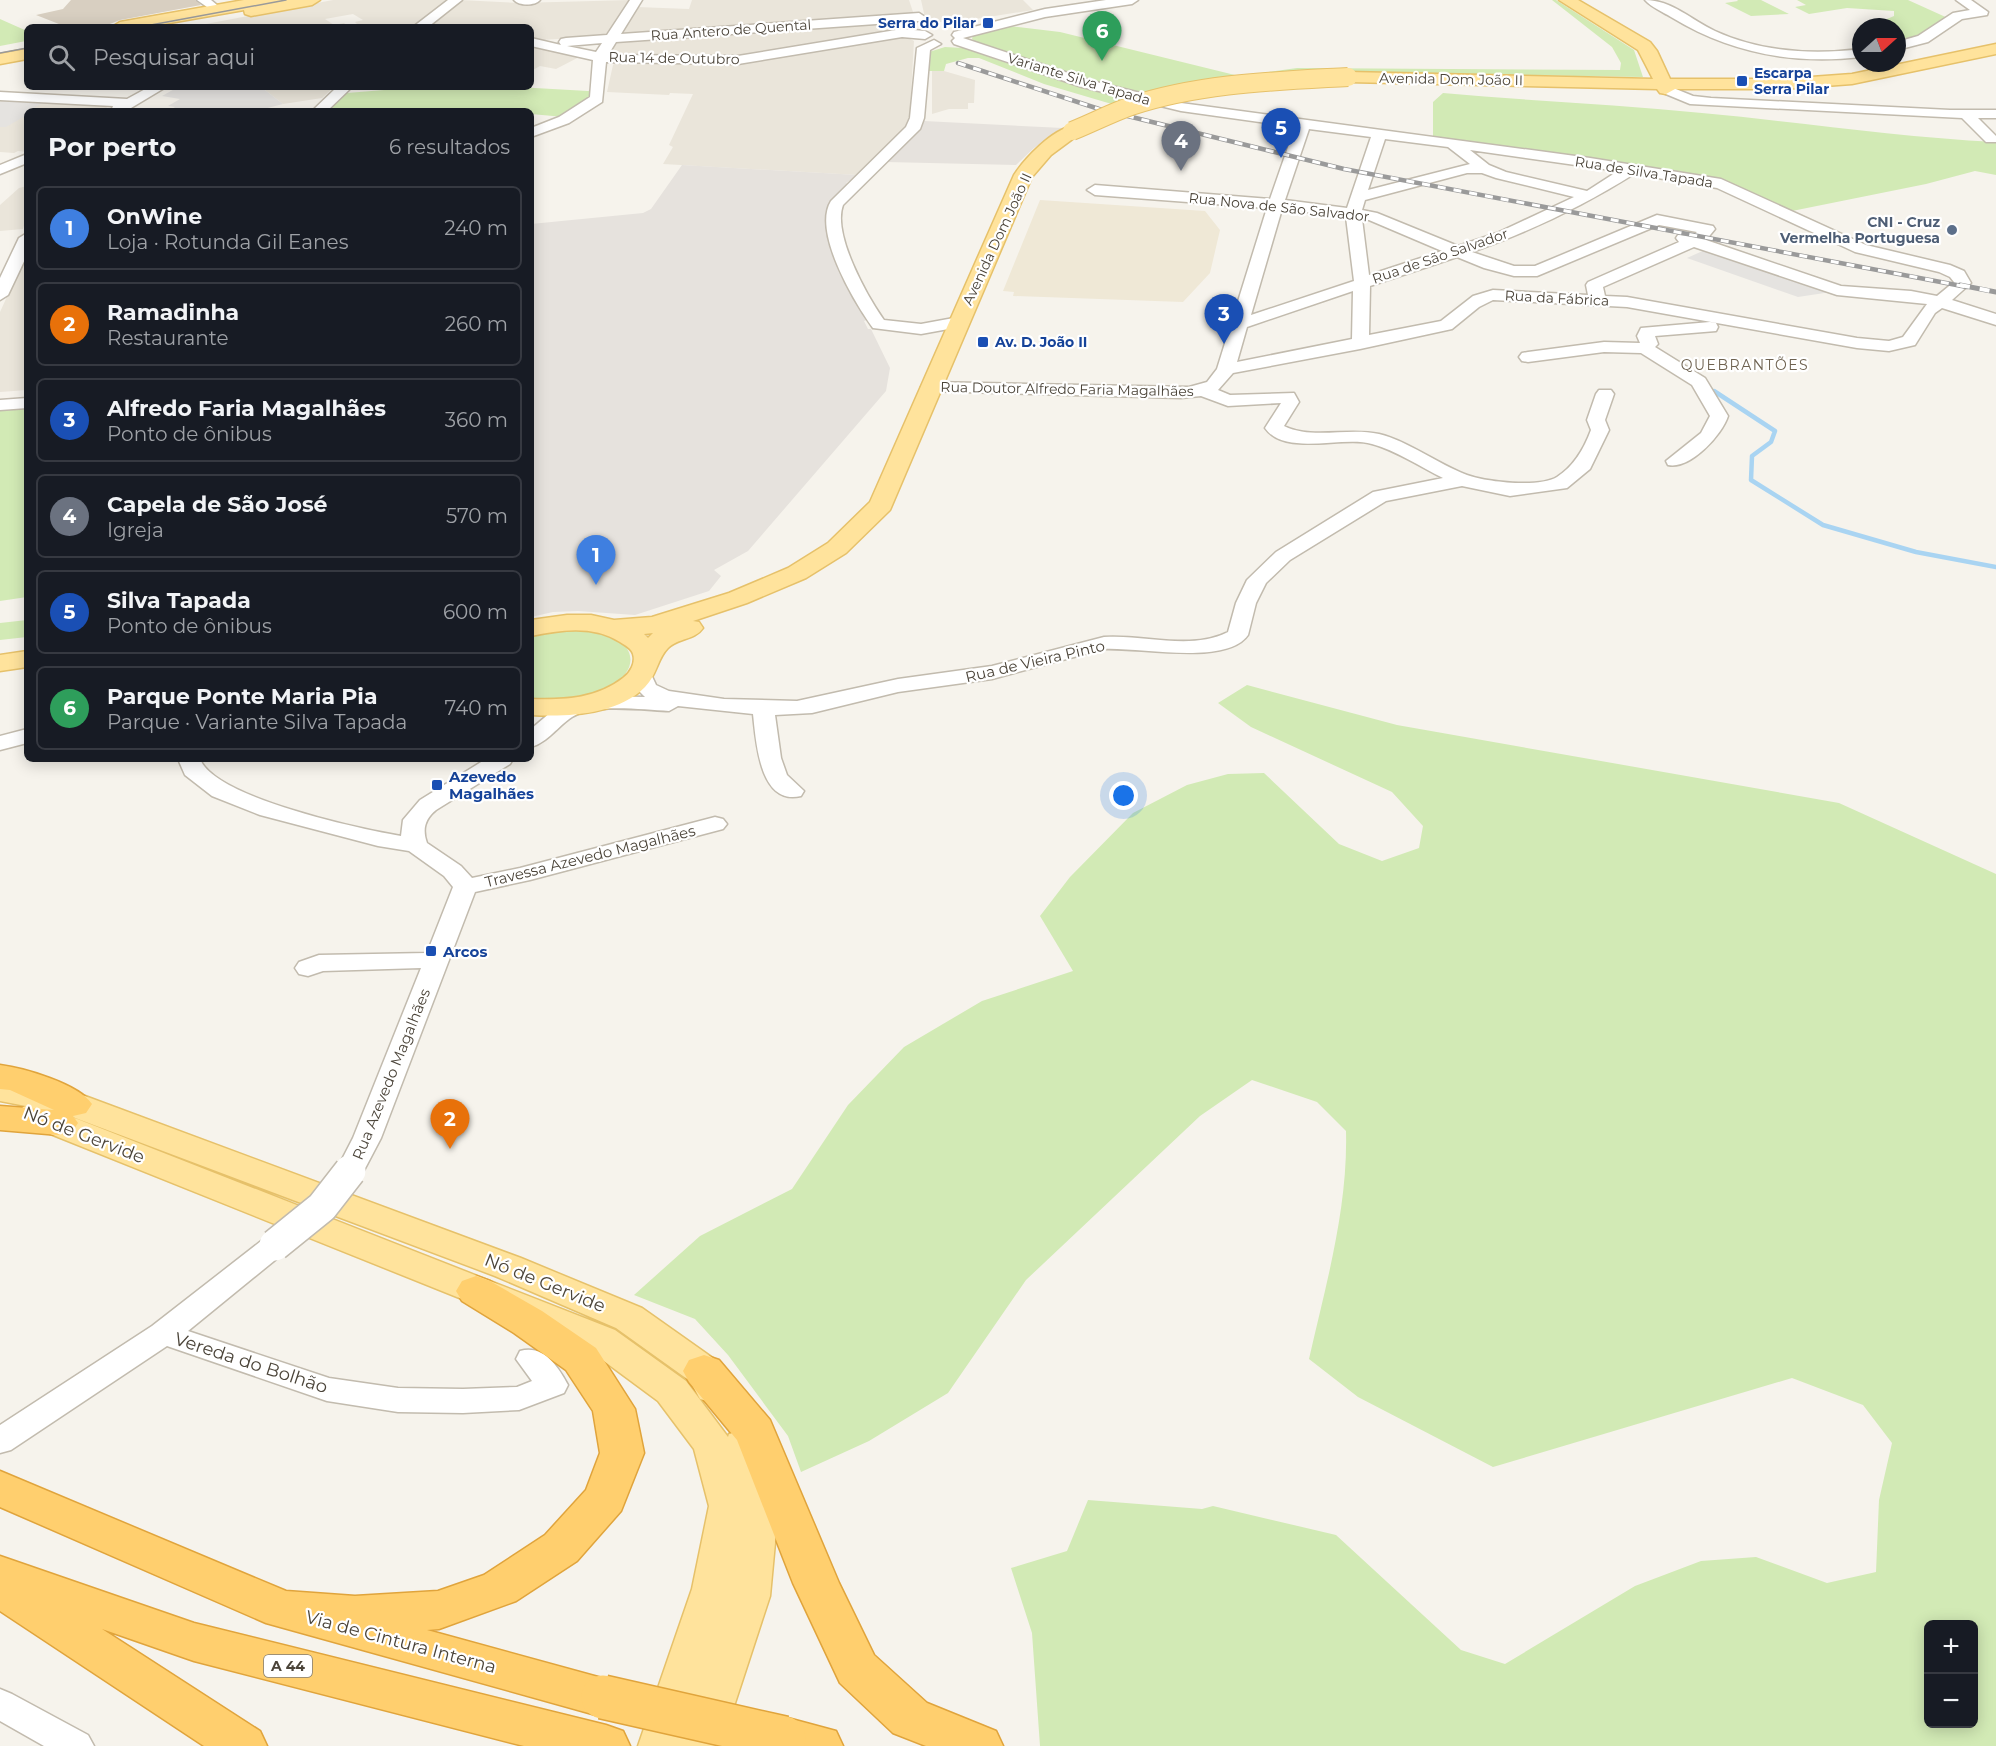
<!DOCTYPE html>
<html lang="pt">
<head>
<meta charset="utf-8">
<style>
  :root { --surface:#171b24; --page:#20242c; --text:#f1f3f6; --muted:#9ea1a6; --line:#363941; --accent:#b45309 }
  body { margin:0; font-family:Montserrat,sans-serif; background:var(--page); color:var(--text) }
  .controls { position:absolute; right:18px; bottom:18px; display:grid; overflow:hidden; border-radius:9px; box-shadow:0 3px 15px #0003 }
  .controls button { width:54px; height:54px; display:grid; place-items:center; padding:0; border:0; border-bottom:2px solid var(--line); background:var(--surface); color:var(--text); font:30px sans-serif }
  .compass { position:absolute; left:1852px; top:18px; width:54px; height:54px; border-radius:50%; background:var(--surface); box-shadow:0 3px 15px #0003; rotate:69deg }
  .you { position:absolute; left:1124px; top:796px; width:21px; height:21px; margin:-15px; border:4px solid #fff; border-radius:50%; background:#1a73e8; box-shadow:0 0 0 9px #1a73e833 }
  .badge { display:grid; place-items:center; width:39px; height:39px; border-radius:50%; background:var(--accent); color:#fff; font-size:20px; font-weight:700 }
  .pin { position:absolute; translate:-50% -50px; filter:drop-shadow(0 2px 3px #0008) }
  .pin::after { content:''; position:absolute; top:32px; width:21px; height:18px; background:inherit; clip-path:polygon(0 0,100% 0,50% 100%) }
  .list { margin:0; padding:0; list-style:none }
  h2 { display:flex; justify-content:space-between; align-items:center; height:78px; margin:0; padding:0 24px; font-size:26px }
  h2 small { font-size:20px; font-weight:400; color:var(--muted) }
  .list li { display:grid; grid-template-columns:39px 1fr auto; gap:18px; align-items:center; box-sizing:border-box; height:84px; margin:0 12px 12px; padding:0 12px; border:2px solid var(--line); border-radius:9px }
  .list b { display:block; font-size:22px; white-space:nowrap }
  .list p { margin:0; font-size:20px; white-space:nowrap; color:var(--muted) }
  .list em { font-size:20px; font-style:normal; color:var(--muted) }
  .icon { flex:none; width:33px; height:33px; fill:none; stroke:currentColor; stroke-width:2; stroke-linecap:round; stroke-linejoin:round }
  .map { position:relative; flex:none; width:1996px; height:1746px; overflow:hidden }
  .search { position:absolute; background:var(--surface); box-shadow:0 3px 15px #0003; left:24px; top:24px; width:510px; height:66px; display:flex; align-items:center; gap:15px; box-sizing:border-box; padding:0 21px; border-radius:9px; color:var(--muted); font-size:22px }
  .panel { position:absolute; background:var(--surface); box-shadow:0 3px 15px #0003; left:24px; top:108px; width:510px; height:654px; border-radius:9px }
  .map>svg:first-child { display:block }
  .residential { fill:#eae5da }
  .industrial { fill:#e6e2dd }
  .education { fill:#efe8d6 }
  .green { fill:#d2eab5; fill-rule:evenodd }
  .parking { fill:#e5e3e0 }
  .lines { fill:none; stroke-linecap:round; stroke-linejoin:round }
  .stream { stroke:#a9d4f2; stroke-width:4.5 }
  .building { fill:#d8cfc1 }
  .minor-casing { stroke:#c2bbae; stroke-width:3 }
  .major-casing { stroke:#e6c16a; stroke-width:3 }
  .highway-casing { stroke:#e0a43c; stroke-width:3 }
  .minor { fill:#fff; fill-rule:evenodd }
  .major { fill:#ffe39c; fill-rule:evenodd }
  .highway { fill:#ffcf6e; fill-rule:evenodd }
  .tram { stroke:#9a9a9a; stroke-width:1.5 }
  .rail-far1-casing { stroke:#9a9a9a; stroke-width:4.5 }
  .rail-casing { stroke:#9a9a9a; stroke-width:5 }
  .rail-far1 { stroke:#fff; stroke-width:3; stroke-dasharray:8; stroke-linecap:butt }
  .rail { stroke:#fff; stroke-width:4; stroke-dasharray:10; stroke-linecap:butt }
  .minor-bridge-casing { stroke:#c2bbae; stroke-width:34; stroke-linecap:butt }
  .major-bridge-casing { stroke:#e6c16a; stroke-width:20; stroke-linecap:butt }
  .highway-bridge-casing { stroke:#e0a43c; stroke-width:46; stroke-linecap:butt }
  .minor-bridge { stroke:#fff; stroke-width:31 }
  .major-bridge { stroke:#ffe39c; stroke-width:18 }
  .highway-bridge { stroke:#ffcf6e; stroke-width:43 }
  .transit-dot { fill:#1a4fb4; stroke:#fff; stroke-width:2 }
  .service-dot { fill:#5c6f8a; stroke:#fff; stroke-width:2 }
  .labels { text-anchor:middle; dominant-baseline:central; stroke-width:4.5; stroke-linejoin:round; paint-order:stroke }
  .far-transit-label { font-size:14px; font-weight:bold; fill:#164399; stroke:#fff; text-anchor:start }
  .far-street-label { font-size:14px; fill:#4b4439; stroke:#fff }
  .far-service-label { font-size:14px; font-weight:bold; fill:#4e5e75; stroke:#fff; text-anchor:end }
  .far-neighbourhood-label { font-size:14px; letter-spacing:1.5px; fill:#6e6250; stroke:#fff }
  .shield { fill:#fff; stroke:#817c74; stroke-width:1.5 }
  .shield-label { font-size:14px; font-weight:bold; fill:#4b4439 }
  .street-label { font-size:15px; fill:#4b4439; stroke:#fff }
  .transit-label { font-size:15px; font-weight:bold; fill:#164399; stroke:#fff; text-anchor:start }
  .near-street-label { font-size:18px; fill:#4b4439; stroke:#fff }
</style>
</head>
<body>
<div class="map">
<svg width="1996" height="1746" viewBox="0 0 1996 1746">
  <rect width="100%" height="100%" fill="#f6f3ec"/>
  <path class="residential" d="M333 0H449L411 27H360L355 22 363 20 353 14 325 19 334 25 344 23 349 27H190Z
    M460 0 519 3 631 0 606 36 542 40 531 39V27H427Z
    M692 0H909L914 15 620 34 637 7 689 9Z
    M921 0H1023L1033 10 957 22H926Z
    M914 19 916 27 912 29 743 57 608 55 615 41Z
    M894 36H905L914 41 909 128 858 175 663 164 673 147 669 145 693 94 670 93 669 95 607 92 613 65 617 61 739 62Z
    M531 44 583 55 556 69 540 66 531 71Z
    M932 71H944L975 80 974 103H968V109H949L932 114Z
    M261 87H334L322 98 283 104Z
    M0 98 114 102 102 111H27V152L18 151 14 153 0 152Z
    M27 186V216L23 229 0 231V205L19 188Z
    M27 253V390L0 392V312Z"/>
  <path class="industrial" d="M924 121 1063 128 1034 148 1016 165 886 162 916 134Z
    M682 165 858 175 846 183 848 184 826 212V232L832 252 867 320 864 321 868 329H871L890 368 886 391 748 551 714 570 721 576 709 591 635 615 578 611 553 612 531 617V224L643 213 651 209Z"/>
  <path class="education" d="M1040 200 1205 211 1220 230 1210 273 1183 302 1013 296 1014 292 1003 291Z"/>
  <path class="green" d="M1552 0H1556L1634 50 1643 77 1439 74 1146 97 1094 83 975 42 972 39 973 35 1009 26 1060 32 1239 76 1297 68 1620 70 1621 63 1612 47Z
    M1737 0H1761L1789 14 1751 16 1725 3 1738 1Z
    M1797 0H1908L1950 19 1930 31 1897 43V27H1868L1894 16V11L1847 8 1809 14 1795 7 1806 5Z
    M0 19 27 31 26 41 0 46Z
    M945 47 963 48 1082 88 1131 100 1115 105 1044 84 979 58H968L946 64 944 71H928L929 52Z
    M421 87H517L588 91 595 89V99L564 117 531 114V111H328L347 93Z
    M1443 93C1529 101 1616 104 1702 113 1800 122 1897 137 1996 142V175L1975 171 1926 184 1792 211 1727 182 1648 167 1433 138V102Z
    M27 404V597L0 601V406Z
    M27 620V637L0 640V623Z
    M577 629C584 630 593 630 600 632 636 642 642 669 608 688 585 701 556 701 531 698V636L549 631Z
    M1247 685 1397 725 1839 803 1996 874V1746H1040L1032 1633 1011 1568 1067 1551 1088 1500 1202 1509 1213 1506 1336 1535 1461 1650 1505 1664 1635 1586 1701 1561 1756 1557 1827 1583 1876 1572 1879 1500 1892 1443 1863 1405 1792 1378 1493 1467 1358 1397 1309 1359C1326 1284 1348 1209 1346 1131L1317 1102 1252 1080 1200 1116 1026 1280 948 1393 869 1441 801 1472 788 1436 728 1355 695 1319 634 1295 700 1236 792 1189 848 1105 904 1047 982 1001 1073 971 1040 916 1070 877 1133 813 1187 785 1228 774 1264 773 1339 844 1382 861 1419 848 1423 826 1392 792 1251 727 1218 703ZM1928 1624H1974V1724H1928Z"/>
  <path class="parking" d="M178 87H261L283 104 256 111H169L175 107 168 106 180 99 162 96Z
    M15 99 48 100 32 109 37 110 27 111V115L6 127H0V102Z
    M1707 249 1831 292 1798 297 1687 258Z"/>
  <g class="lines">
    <path class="stream" d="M1714 391 1775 431 1771 442 1752 456 1751 480 1823 525 1916 552 1996 567"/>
  </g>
  <path class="building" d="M71 0H195L201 5 120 20 102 27 94 24 64 26 36 15 63 9Z"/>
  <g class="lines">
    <g class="minor-casing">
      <path id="minor" d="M197 0H211L223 10 217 14Z
        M448 0H462L428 27H413Z
        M514 0H540C535 6 519 6 514 0Z
        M630 0H642L621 34 919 13 925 17 919 21 616 42 608 55 738 56 902 29 925 31 932 35 925 39 902 37 738 64 606 62 602 102 569 123 531 137V128L559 117 590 97 593 60 531 46V38L561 45 559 42 561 39 566 38 607 35ZM602 43 596 52 567 46Z
        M1106 0H1138L1132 4 1045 17 963 38 1092 81 1181 103 1590 158 1721 179 1866 245 1950 265 1964 271 1971 283 1952 300 1996 314V325L1942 308 1935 313 1915 345 1889 351 1857 348 1627 307 1493 300 1479 307 1452 329 1360 349 1233 373 1218 390 1230 395 1294 393 1299 402 1284 426C1313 440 1348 427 1379 434 1408 441 1438 464 1467 475 1486 482 1539 488 1557 477 1574 466 1584 449 1591 430L1587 420 1596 394 1599 390H1611L1614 394 1605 420 1609 430 1590 469 1567 488 1510 496 1462 486 1386 501 1290 560 1266 583 1256 603 1248 635C1227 666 1138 647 1104 649L992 679 898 692 812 713 775 715 781 758 787 775 804 791 801 796C759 806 756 740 753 714L678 706 669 711C642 710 595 703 572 717 558 726 548 742 531 747V729L557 707 575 700 594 696 645 697 634 686 630 675 633 670 641 669 649 670 656 685 669 691 724 699 797 701 898 679 992 666 1104 637C1145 634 1190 651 1228 632L1236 603 1247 580 1276 552 1373 492 1443 478C1421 467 1395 450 1372 444 1343 435 1285 457 1265 428L1281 403 1228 406 1201 396 1181 398 924 391 921 387 924 383 930 382 1189 387 1207 382 1217 369 1267 208 1095 195 1087 190 1095 185 1270 199 1295 127 1181 111 1082 87 954 44 952 41 955 38 952 35 954 32 1045 9ZM1309 129 1371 137 1347 208 1285 200ZM1385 139 1448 147 1470 164 1368 190ZM1470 150 1618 171 1587 191 1506 172 1489 165ZM1467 173H1482L1496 178 1574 197 1497 233 1458 246 1377 213 1362 210 1365 200ZM1634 174 1717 188 1855 252 1939 272 1950 277 1954 282 1937 296 1911 291 1841 286 1706 240 1715 229 1713 226 1657 215 1535 266H1514L1472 252C1529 232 1583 206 1634 174ZM1282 209 1346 217 1354 281 1251 315ZM1362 219 1369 220 1442 251 1369 275ZM1659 225 1697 232 1692 236 1678 235 1676 238 1679 242 1588 282 1586 285 1588 295 1493 290 1473 296 1441 321 1369 335 1370 286 1457 257 1484 268 1514 276H1537ZM1694 247 1837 295 1927 304 1903 337 1889 341 1857 338 1627 297 1605 296 1603 287ZM1353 291 1352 339 1237 362 1247 327Z
        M1645 0C1672 0 1691 20 1715 31 1761 52 1812 55 1861 49V57C1793 65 1730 53 1671 17 1663 12 1651 7 1645 0Z
        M1956 0H1971L1988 12 1987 15 1962 19 1928 42 1897 50V42L1918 36 1953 13 1970 10Z
        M934 40 941 44 930 50 924 118 920 129 843 205C832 234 867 296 884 320L921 324 959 317 967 322 965 326 921 334 873 328C854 302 812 231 831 201L906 127 910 118 917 48Z
        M1666 85 1693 96 1711 98 1950 110H1996V118H1978L1996 136V142H1986L1962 118 1690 104 1661 92 1659 89Z
        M149 87H166L126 111H111L113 106 0 100V92L127 99Z
        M337 87H352L327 111H312Z
        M27 154V163L0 174V165Z
        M27 233V255L8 295 0 300V278L19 238Z
        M1710 322 1716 323 1718 327 1716 331 1655 336 1658 344 1655 347 1705 378 1728 416C1722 435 1690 470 1668 465L1666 461 1701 433 1710 416 1692 385 1641 353 1604 352 1528 362 1522 361 1519 357 1522 353 1528 352 1604 342 1640 343 1637 336 1641 328Z
        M27 398V408L0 410V400Z
        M27 729V743L0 750V736Z
        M178 759H200C215 798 360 829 401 836L403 820 420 800 486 759H513L510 764 436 810C425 819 422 829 427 843L461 866 472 878 520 868 715 817 723 819 727 824 723 829 530 880 475 892 381 1138 360 1178 350 1181 340 1178 336 1171 353 1138 421 968 323 971 308 976 299 974 295 968 299 962 319 955 427 953 453 887 444 876 409 851 378 846 260 815 212 796 185 775Z
        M275 1235 285 1238 289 1245 285 1252 188 1331 329 1378 398 1388 463 1389 517 1387 532 1381 516 1359 520 1351C543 1344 558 1366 568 1385L564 1393 519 1410 463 1413 398 1412 327 1401 167 1346 11 1450 0 1453V1425L152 1326 265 1238Z
        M0 1689 12 1694 88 1735 94 1746H44L0 1721Z"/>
    </g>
    <g class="major-casing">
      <path id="major" d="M244 0H320L312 5 251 16 245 14 244 10 147 27H112L120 22Z
        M1559 0H1578L1650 42 1657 51 1670 79H1784L1852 74 1996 44V54L1852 84 1784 89H1675L1666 94 1660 93 1657 89 1348 82 1342 81 1339 77 1342 73 1348 72 1653 79 1638 50Z
        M27 49V59L0 64V54Z
        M1072 126 1078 127 1081 131 1078 135 1051 155 1032 177 890 510 846 553 806 578 747 603 693 621 699 622 703 628C695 640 678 638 668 648 657 659 657 675 645 687 617 715 568 717 531 715V699C564 700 596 699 623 678 630 673 636 663 633 654 632 649 625 645 620 642 593 625 561 630 531 636V620L567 615H591L614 620 652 617 729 593 788 568 828 543 870 502 1014 175C1025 158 1052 130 1072 126ZM653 633 648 638 644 634Z
        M27 651V667L0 671V655Z
        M0 1079 85 1096 521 1258 642 1308 717 1361 733 1389 728 1399 714 1403 700 1399 690 1381 616 1328 495 1276 62 1113 615 1330 686 1381 728 1437 729 1434 743 1430 757 1434 763 1445 779 1500 770 1596 721 1746H638L692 1589 709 1506 694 1449 658 1401 589 1350 23 1123 18 1115 23 1107 26 1106 0 1101Z"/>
    </g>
    <g class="highway-casing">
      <path id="highway" d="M0 1065C24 1068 79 1084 92 1104L86 1113 73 1116 78 1123 72 1132 59 1135 0 1130V1106L54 1110 10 1090 0 1089Z
        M476 1276 490 1281 542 1311 596 1348 635 1409 644 1453 621 1511 577 1561 516 1601 439 1629 427 1630 620 1683 627 1697 620 1711 603 1717 266 1623 0 1507V1471L286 1591 355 1596 438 1591 484 1575 545 1535 586 1490 600 1453 593 1411 566 1370 514 1333 462 1301 456 1291 462 1281Z
        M704 1355 719 1360 770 1420 839 1583 874 1655 927 1703 996 1731 1003 1746H926L893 1733 840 1683 793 1583 737 1440 689 1382 683 1371 689 1360Z
        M0 1556 194 1623 606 1725 623 1731 630 1746H524L194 1661 102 1629 260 1731 267 1746H204L0 1611Z
        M784 1717 836 1731 843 1746H764L760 1738 767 1723Z"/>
    </g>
    <use href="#minor" class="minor"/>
    <use href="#major" class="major"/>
    <use href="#highway" class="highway"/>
    <path class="tram" d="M140 27 286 0
      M0 53 27 48"/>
    <g class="rail-far1-casing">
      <path id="rail-far1" d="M958 63 1099 109 1344 169 1967 287"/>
    </g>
    <g class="rail-casing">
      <path id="rail" d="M1960 285 1996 292"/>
    </g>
    <use href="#rail-far1" class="rail-far1"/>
    <use href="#rail" class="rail"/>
    <g class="minor-bridge-casing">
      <path id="minor-bridge" d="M275 1245 322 1207 350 1171"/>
    </g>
    <g class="major-bridge-casing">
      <path id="major-bridge" d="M1072 131C1092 123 1111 113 1131 106 1200 83 1276 81 1348 77"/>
    </g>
    <g class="highway-bridge-casing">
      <path id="highway-bridge" d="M603 1697 784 1738"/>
    </g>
    <use href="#minor-bridge" class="minor-bridge"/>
    <use href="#major-bridge" class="major-bridge"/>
    <use href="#highway-bridge" class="highway-bridge"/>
  </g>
  <g class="transit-dot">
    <rect x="982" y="17" width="12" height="12" rx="3"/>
    <rect x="1736" y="75" width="12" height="12" rx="3"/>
    <rect x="977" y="336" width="12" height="12" rx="3"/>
    <rect x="431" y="779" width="12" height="12" rx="3"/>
    <rect x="425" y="945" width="12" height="12" rx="3"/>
  </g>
  <circle class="service-dot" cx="1952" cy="230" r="6"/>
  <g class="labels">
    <g class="far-transit-label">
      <text x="976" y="23" text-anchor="end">Serra do Pilar</text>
      <text x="1754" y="73">Escarpa<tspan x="1754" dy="16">Serra Pilar</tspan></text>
      <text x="995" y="342">Av. D. João II</text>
    </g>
    <g class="far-street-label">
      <text transform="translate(731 30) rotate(-4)">Rua Antero de Quental</text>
      <text transform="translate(674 58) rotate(1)">Rua 14 de Outubro</text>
      <text transform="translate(1079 79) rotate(17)">Variante Silva Tapada</text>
      <text transform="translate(1451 79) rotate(1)">Avenida Dom João II</text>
      <text transform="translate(1644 172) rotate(9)">Rua de Silva Tapada</text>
      <text transform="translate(1279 207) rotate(6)">Rua Nova de São Salvador</text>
      <text transform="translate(997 239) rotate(-65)">Avenida Dom João II</text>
      <text transform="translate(1440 256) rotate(-19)">Rua de São Salvador</text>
      <text transform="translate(1557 298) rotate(3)">Rua da Fábrica</text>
      <text transform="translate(1067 389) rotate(1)">Rua Doutor Alfredo Faria Magalhães</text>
    </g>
    <g class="far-service-label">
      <text x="1940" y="222">CNI - Cruz<tspan x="1940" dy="16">Vermelha Portuguesa</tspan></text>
    </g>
    <g class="far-neighbourhood-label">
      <text x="1745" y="365">QUEBRANTÕES</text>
    </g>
    <rect class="shield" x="264" y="1655" width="48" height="22" rx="4.5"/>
    <g class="shield-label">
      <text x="288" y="1666">A 44</text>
    </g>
    <g class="street-label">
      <text transform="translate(1035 661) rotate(-13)">Rua de Vieira Pinto</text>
      <text transform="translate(590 856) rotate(-14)">Travessa Azevedo Magalhães</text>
      <text transform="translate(391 1074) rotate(-68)">Rua Azevedo Magalhães</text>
    </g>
    <g class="transit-label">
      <text x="449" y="776">Azevedo<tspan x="449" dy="17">Magalhães</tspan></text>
      <text x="443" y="951">Arcos</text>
    </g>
    <g class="near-street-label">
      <text transform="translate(84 1135) rotate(21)">Nó de Gervide</text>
      <text transform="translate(545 1283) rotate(22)">Nó de Gervide</text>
      <text transform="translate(251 1363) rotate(18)">Vereda do Bolhão</text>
      <text transform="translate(401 1642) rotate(15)">Via de Cintura Interna</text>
    </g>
  </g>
</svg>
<div class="controls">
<button>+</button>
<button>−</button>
</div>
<svg class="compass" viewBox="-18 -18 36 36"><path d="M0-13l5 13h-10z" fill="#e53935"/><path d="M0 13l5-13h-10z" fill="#9ea1a6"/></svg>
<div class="you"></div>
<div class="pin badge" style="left:596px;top:585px;background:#3f7fe0">1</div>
<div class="pin badge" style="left:450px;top:1149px;background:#e8710a">2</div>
<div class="pin badge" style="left:1224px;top:344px;background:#1a4fb4">3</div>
<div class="pin badge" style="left:1181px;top:171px;background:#6b7280">4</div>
<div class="pin badge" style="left:1281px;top:158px;background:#1a4fb4">5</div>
<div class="pin badge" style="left:1102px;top:61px;background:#2e9e5b">6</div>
<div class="search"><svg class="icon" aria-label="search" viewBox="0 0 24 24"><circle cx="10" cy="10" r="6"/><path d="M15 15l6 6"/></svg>Pesquisar aqui</div>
<section class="panel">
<h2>Por perto<small>6 resultados</small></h2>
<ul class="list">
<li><span class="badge" style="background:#3f7fe0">1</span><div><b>OnWine</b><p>Loja · Rotunda Gil Eanes</p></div><em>240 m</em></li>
<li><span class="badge" style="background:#e8710a">2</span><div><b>Ramadinha</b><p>Restaurante</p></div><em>260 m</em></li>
<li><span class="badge" style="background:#1a4fb4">3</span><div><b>Alfredo Faria Magalhães</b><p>Ponto de ônibus</p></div><em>360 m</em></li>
<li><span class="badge" style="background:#6b7280">4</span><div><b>Capela de São José</b><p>Igreja</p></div><em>570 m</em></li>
<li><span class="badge" style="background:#1a4fb4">5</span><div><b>Silva Tapada</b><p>Ponto de ônibus</p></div><em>600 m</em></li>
<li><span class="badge" style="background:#2e9e5b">6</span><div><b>Parque Ponte Maria Pia</b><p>Parque · Variante Silva Tapada</p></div><em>740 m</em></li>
</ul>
</section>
</div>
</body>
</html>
